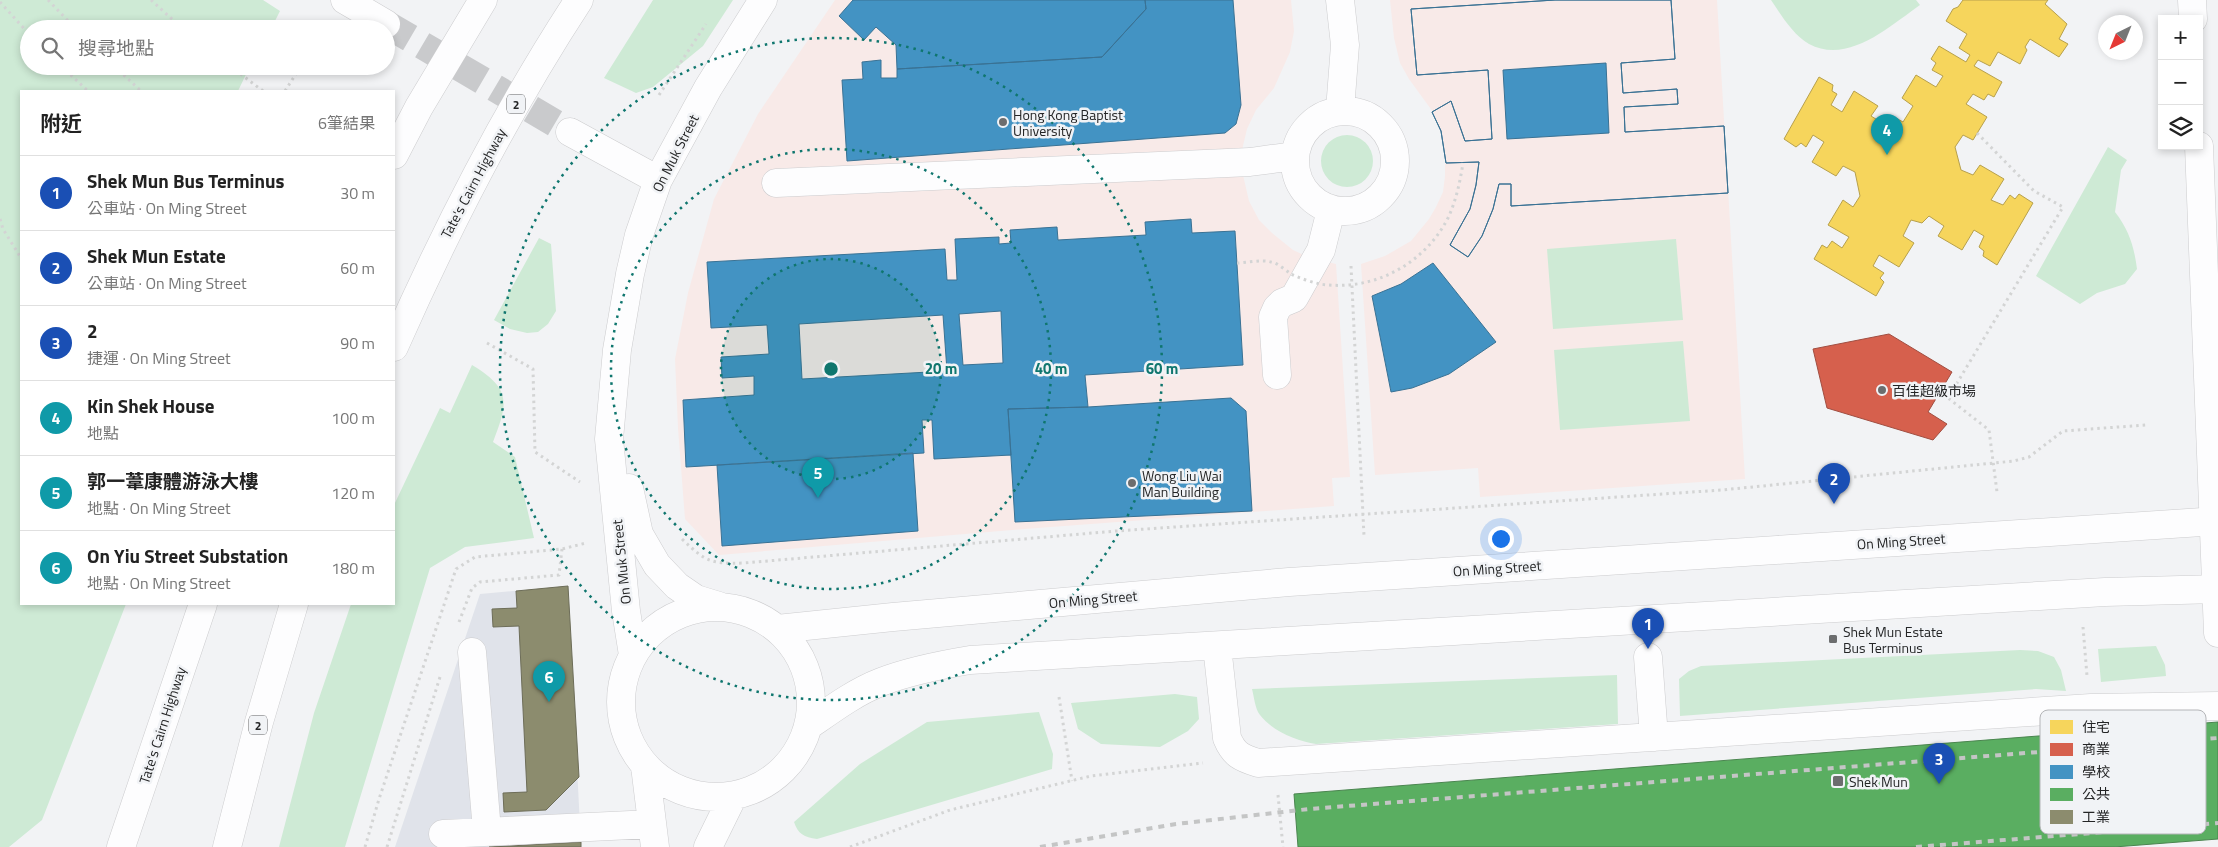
<!DOCTYPE html>
<html lang="zh-TW">
<head>
<meta charset="utf-8">
<style>
  :root { --surface:#fff; --page:#f6f6f6; --text:#222; --muted:#767676; --line:#e0e0e0; --accent:#7c3aed }
  body { margin:0; font-family:"Titillium Web","Noto Sans TC",sans-serif; background:var(--page); color:var(--text) }
  .controls { position:absolute; right:15px; top:15px; display:grid; overflow:hidden; border-radius:0px; box-shadow:0 2px 8px #0003 }
  .controls button { width:45px; height:45px; display:grid; place-items:center; padding:0; border:0; border-bottom:1px solid var(--line); background:var(--surface); color:var(--text); font:25px sans-serif }
  .compass { position:absolute; left:2098px; top:15px; width:45px; height:45px; border-radius:50%; background:var(--surface); box-shadow:0 2px 8px #0003; rotate:223deg }
  .you { position:absolute; left:1500px; top:538px; width:18px; height:18px; margin:-12px; border:4px solid #fff; border-radius:50%; background:#1a73e8; box-shadow:0 0 0 8px #1a73e833 }
  .badge { display:grid; place-items:center; width:32px; height:32px; border-radius:50%; background:var(--accent); color:#fff; font-size:16px; font-weight:700 }
  .pin { position:absolute; translate:-50% -41px; filter:drop-shadow(0 1px 2px #0008) }
  .pin::after { content:''; position:absolute; top:26px; width:18px; height:15px; background:inherit; clip-path:polygon(0 0,100% 0,50% 100%) }
  .list { margin:0; padding:0; list-style:none }
  h2 { display:flex; justify-content:space-between; align-items:center; height:65px; margin:0; padding:0 20px; font-size:21px }
  h2 small { font-size:16px; font-weight:400; color:var(--muted) }
  .list li { display:grid; grid-template-columns:32px 1fr auto; gap:15px; align-items:center; box-sizing:border-box; height:75px; padding:0 20px; border-top:1px solid var(--line) }
  .list b { display:block; font-size:19px; white-space:nowrap }
  .list p { margin:0; font-size:16px; white-space:nowrap; color:var(--muted) }
  .list em { font-size:16px; font-style:normal; color:var(--muted) }
  .icon { flex:none; width:28px; height:28px; fill:none; stroke:currentColor; stroke-width:2; stroke-linecap:round; stroke-linejoin:round }
  .map { position:relative; flex:none; width:2218px; height:847px; overflow:hidden }
  .search { position:absolute; background:var(--surface); box-shadow:0 2px 8px #0003; left:20px; top:20px; width:375px; height:55px; display:flex; align-items:center; gap:12px; box-sizing:border-box; padding:0 18px; border-radius:28px; color:var(--muted); font-size:19px }
  .panel { position:absolute; background:var(--surface); box-shadow:0 2px 8px #0003; left:20px; top:90px; width:375px; height:515px; border-radius:0px }
  .map>svg:first-child { display:block }
  .built { fill:#e0e3ea }
  .education { fill:#f8eae8 }
  .green { fill:#ceead5 }
  .homes { fill:#f6d55c; stroke:#b7a04c }
  .shops { fill:#d6604d; stroke:#a14e41 }
  .schools { fill:#4393c3; stroke:#3a7294; fill-rule:evenodd }
  .public { fill:#5aae61; stroke:#4a854f }
  .industry { fill:#8c8c6e; stroke:#6d6d58 }
  .lines { fill:none; stroke-linecap:round; stroke-linejoin:round }
  .minor-tunnel { stroke:#c9cacc; stroke-width:28; stroke-dasharray:28 14; stroke-linecap:butt }
  .minor-casing { stroke:#ccccce; stroke-width:29 }
  .highway-casing { stroke:#ccccce; stroke-width:29 }
  .path { stroke:#d3d4d4; stroke-width:3; stroke-dasharray:2.5 4; stroke-linecap:butt }
  .minor { stroke:#fdfdfe; stroke-width:28 }
  .highway { stroke:#fdfdfe; stroke-width:28 }
  .rail { stroke:#c4c5c5; stroke-width:4; stroke-dasharray:6 6; stroke-linecap:butt }
  .path-bridge { stroke:#d3d4d4; stroke-width:3; stroke-dasharray:2.5 4; stroke-linecap:butt }
  .ring { fill:none; stroke:#0f766e; stroke-width:2.5; stroke-dasharray:2.5 5 }
  .poi-dot { fill:#6c6d6e; stroke:#f1f3f6; stroke-width:2 }
  .labels { text-anchor:middle; dominant-baseline:central; stroke-width:5; stroke-linejoin:round; paint-order:stroke }
  .shield { fill:#f1f3f6; stroke:#626364; stroke-width:1 }
  .shield-label { font-size:12px; font-weight:bold; fill:#242526 }
  .poi-label { font-size:14px; fill:#242526; stroke:#f1f3f6; text-anchor:start }
  .street-label { font-size:14px; fill:#242526; stroke:#f1f3f6 }
  .key { fill:#f1f3f6; stroke:#b4b5b8; stroke-width:1 }
  .key-label { font-size:14px; fill:#242526 }
  .centre { fill:#0f766e; stroke:#f1f3f6; stroke-width:2.5 }
  .ring-label { font-size:15px; text-anchor:middle; font-weight:bold; fill:#0f766e; stroke:#f1f3f6; stroke-width:5; stroke-linejoin:round; paint-order:stroke }
</style>
</head>
<body>
<div class="map">
<svg width="2218" height="847" viewBox="0 0 2218 847">
  <rect width="100%" height="100%" fill="#f2f3f5"/>
  <path class="built" d="M568 586 581 847H395L480 594Z"/>
  <path class="education" d="M835 0H1291L1294 31 1290 52 1274 88 1256 110 1247 129 1242 150 1243 175 1249 201 1259 220 1272 233 1293 250 1308 257 1336 264 1350 477 1332 478 1334 506 1024 529 719 555 685 519 678 428 675 359 688 293 714 199 758 114Z
    M1390 0H1717L1745 479 1480 497 1478 468 1375 475 1361 264 1385 256 1411 241 1429 219 1436 207 1443 192 1445 176V154L1442 135 1433 112 1409 79 1400 63 1394 38Z"/>
  <path class="green" d="M0 0H263L280 11 271 29H29V66H250L238 91H21V604H126L42 820 9 847H0Z
    M653 0H733L703 46 653 87 636 93 604 78Z
    M1771 0H1916L1920 5C1890 26 1848 65 1809 44 1793 35 1781 15 1771 0Z
    M1321 161a26 26 0 1 1 52 0a26 26 0 1 1-52 0Z
    M2108 147 2127 160 2121 170 2115 212C2129 230 2134 246 2137 269L2125 284 2097 293 2080 304 2036 276Z
    M539 238 551 244 556 311 548 324 538 332 527 333 510 329 494 320Z
    M1676 239 1683 320 1553 329 1547 249Z
    M1683 341 1690 421 1560 430 1554 350Z
    M472 365C512 389 508 403 493 442L515 457 534 538 465 547 430 568 345 847H279L314 713 349 610 351 604H394V505L440 408 450 413Z
    M2156 646 2165 665 2166 676 2101 682 2098 649Z
    M2020 650 2038 651 2054 657 2061 670 2066 691 2036 689 1680 716 1679 679 1689 671 1701 666Z
    M1617 675 1618 724 1316 744C1297 741 1272 731 1260 715 1255 709 1254 696 1252 689Z
    M1175 694 1197 697 1199 719 1188 731 1160 747 1101 744 1078 729 1071 703Z
    M1039 712 1053 754 1052 769 817 839C804 837 798 834 794 822L860 764 927 722Z"/>
  <path class="homes" d="M1963 0H2048L2045 4 2067 24 2059 39 2068 44 2059 57 2030 39 2025 47 2027 50 2020 64 1998 52 1990 66 1978 60 1974 66 2002 82 1994 97 1988 94 1984 100 1973 94 1966 104 1987 117 1973 140 1963 135 1955 147 1961 170 1973 175 1980 165 2004 179 1991 200 2003 205 2010 195 2015 199 2019 194 2033 203 1997 265 1983 256 1984 251 1979 247 1984 236 1974 230 1962 250 1938 236 1944 226 1929 216 1922 223 1911 220 1903 236 1914 243 1899 267 1879 255 1873 266 1884 273 1880 278 1884 282 1876 296 1814 259 1822 245 1827 248 1832 241 1842 248 1849 237 1828 225 1843 200 1853 207 1860 196 1855 172 1843 166 1836 176 1812 162 1824 142 1813 135 1806 147 1801 143 1796 147 1784 139 1819 77 1833 85 1832 91 1837 94 1831 105 1842 112 1854 91 1878 106 1871 116 1887 126 1889 122 1896 118 1903 122 1913 106 1902 98 1916 75 1936 87 1943 76 1932 70 1936 63 1931 59 1939 46 1966 62 1970 55 1959 48 1967 34 1946 21 1953 9 1958 7Z"/>
  <path class="shops" d="M1889 334 1952 372 1928 412 1947 424 1933 440 1827 408 1813 349Z"/>
  <path class="schools" d="M853 0H1145L1146 9 1102 57 897 69 896 45 876 27 864 40 839 16Z
    M1145 0H1233L1241 105 1236 124 1225 133 847 161 842 80 863 79 862 62 881 60V78H897V69L1102 57 1146 9Z
    M1555 0H1671L1675 59 1621 63 1623 93 1677 89 1678 104 1624 107 1625 132 1724 126 1728 193 1511 206V184H1499L1493 209 1482 236 1468 257 1450 245 1470 209 1476 185 1479 162 1446 163 1441 131 1432 112 1451 101 1465 141 1492 139 1488 70 1417 75 1411 9ZM1606 63 1609 133 1507 139 1503 70Z
    M1555 0H1671L1675 59 1621 63 1623 93 1677 89 1678 104 1624 107 1625 132 1724 126 1728 193 1511 206V184H1499L1493 209 1482 236 1468 257 1450 245 1470 209 1476 185 1479 162 1446 163 1441 131 1432 112 1451 101 1465 141 1492 139 1488 70 1417 75 1411 9Z
    M1191 219 1192 233 1235 231 1243 365 1085 375 1088 407 1008 409 1011 455 934 459 932 420H922L924 453 686 467 683 400 754 395V376L722 378 721 357 769 354 767 325 711 328 707 262 945 249 947 280H957L955 239 999 237V244L1011 243 1010 230 1057 227 1058 240 1146 235 1145 222ZM1001 311 1003 363 963 365 959 314ZM943 315 947 371 802 379 799 324Z
    M1433 263 1496 342 1449 374 1412 388 1391 392 1372 296 1401 284Z
    M1231 398 1246 411 1252 511 1015 522 1008 409 1088 407Z
    M913 453 918 531 722 546 717 465Z"/>
  <path class="public" d="M2218 722V839L2114 847H1298L1294 794Z"/>
  <path class="industry" d="M568 586 579 777 546 810 504 812 503 793 527 792 519 626 493 627 492 609 517 608 516 591Z
    M581 842V847H489H492Z"/>
  <g class="lines">
    <path class="minor-tunnel" d="M386 24 570 132"/>
    <g class="minor-casing">
      <path id="minor" d="M345 0 386 24
        M1340 0 1345 45 1340 110
        M2192 0 2193 19
        M1295 161a50 50 0 1 1 100 0a50 50 0 1 1-100 0Z
        M570 132 658 180
        M2199 146 2218 633
        M776 183 1250 162 1294 156
        M1277 375 1273 317 1277 308 1282 303 1294 298 1321 250 1331 210
        M629 488 639 534 657 565 677 586 696 599 719 606
        M621 702a95 95 0 1 1 190 0a95 95 0 1 1-190 0Z
        M777 629 893 617 1289 582 2218 521
        M1217 646 1227 738C1234 755 1242 758 1258 763L2091 708 2218 706
        M472 652 487 831
        M633 655 626 611 609 439 617 350 630 274 639 235 658 180 708 88 763 0
        M1648 657 1654 737
        M808 726C831 710 855 692 881 682 909 671 940 665 970 660L2105 592 2218 589
        M645 766 655 847
        M443 834 652 824
        M708 847 733 796"/>
    </g>
    <g class="highway-casing">
      <path id="highway" d="M394 155 419 107 483 0
        M394 347C447 227 507 110 579 0
        M121 847 203 604
        M227 847 259 722 294 604"/>
    </g>
    <path class="path" d="M48 0 76 29
      M151 0 183 29
      M0 2 29 34
      M61 66 88 91
      M114 66 141 91
      M230 66 263 91
      M285 91 301 66
      M659 95 706 24
      M1977 133 2034 191 2063 207 1948 398 1989 430 1997 492
      M0 219 3 229 21 258
      M1351 266 1364 536
      M487 343 533 369 535 452 580 482
      M682 539C706 562 711 564 744 563L1116 531 1722 490 2014 461 2029 457 2063 431 2146 425
      M459 622 472 588 480 582 559 575 562 549
      M2083 627 2087 676
      M1059 697 1072 781
      M1278 795 1283 847
      M365 847 379 799 456 569 475 557 562 549 586 543
      M387 847 440 677
      M850 847 950 810 1091 776 1203 763"/>
    <use href="#minor" class="minor"/>
    <use href="#highway" class="highway"/>
    <path class="rail" d="M1040 847 1176 824 1309 809 2218 738
      M1916 847 2218 823"/>
    <path class="path-bridge" d="M1237 263C1247 263 1261 259 1271 262 1278 263 1285 270 1291 274 1299 278 1311 282 1320 284 1372 292 1424 265 1448 218 1456 201 1460 182 1463 163"/>
  </g>
  <circle cx="831" cy="369" r="110" fill="#0f766e" fill-opacity=".12"/>
  <g class="ring">
    <circle cx="831" cy="369" r="110"/>
    <circle cx="831" cy="369" r="220"/>
    <circle cx="831" cy="369" r="331"/>
  </g>
  <g class="poi-dot">
    <circle cx="1003" cy="122" r="5"/>
    <circle cx="1882" cy="390" r="5"/>
    <circle cx="1132" cy="483" r="5"/>
    <rect x="1828" y="634" width="10" height="10" rx="2.5"/>
    <rect x="1832" y="775" width="12" height="12" rx="2.5"/>
  </g>
  <g class="labels">
    <g class="shield">
      <rect x="507" y="94.5" width="18" height="19" rx="4"/>
      <rect x="249" y="715.5" width="18" height="19" rx="4"/>
    </g>
    <g class="shield-label">
      <text x="516" y="104">2</text>
      <text x="258" y="725">2</text>
    </g>
    <g class="poi-label">
      <text x="1013" y="114">Hong Kong Baptist<tspan x="1013" dy="16">University</tspan></text>
      <text x="1892" y="390">百佳超級市場</text>
      <text x="1142" y="475">Wong Liu Wai<tspan x="1142" dy="16">Man Building</tspan></text>
      <text x="1843" y="631">Shek Mun Estate<tspan x="1843" dy="16">Bus Terminus</tspan></text>
      <text x="1849" y="781">Shek Mun</text>
    </g>
    <g class="street-label">
      <text transform="translate(675 153) rotate(-63)">On Muk Street</text>
      <text transform="translate(473 183) rotate(-62)">Tate's Cairn Highway</text>
      <text transform="translate(1901 541) rotate(-4)">On Ming Street</text>
      <text transform="translate(621 562) rotate(-96)">On Muk Street</text>
      <text transform="translate(1497 568) rotate(-4)">On Ming Street</text>
      <text transform="translate(1093 599) rotate(-5)">On Ming Street</text>
      <text transform="translate(162 725) rotate(-72)">Tate's Cairn Highway</text>
    </g>
  </g>
  <rect x="2040" y="710" width="166" height="124" rx="8" class="key"/>
  <rect x="2050" y="720" width="23" height="14" fill="#f6d55c"/>
  <rect x="2050" y="743" width="23" height="13" fill="#d6604d"/>
  <rect x="2050" y="765" width="23" height="14" fill="#4393c3"/>
  <rect x="2050" y="788" width="23" height="13" fill="#5aae61"/>
  <rect x="2050" y="810" width="23" height="14" fill="#8c8c6e"/>
  <g class="key-label">
    <text x="2082" y="732">住宅</text>
    <text x="2082" y="754">商業</text>
    <text x="2082" y="777">學校</text>
    <text x="2082" y="799">公共</text>
    <text x="2082" y="822">工業</text>
  </g>
  <circle cx="831" cy="369" r="8" class="centre"/>
  <g class="ring-label">
    <text x="941" y="374">20 m</text>
    <text x="1051" y="374">40 m</text>
    <text x="1162" y="374">60 m</text>
  </g>
</svg>
<div class="controls">
<button>+</button>
<button>−</button>
<button><svg class="icon" aria-label="layers" viewBox="0 0 24 24"><path d="M12 4l9 5-9 5-9-5zM3 14l9 5 9-5"/></svg></button>
</div>
<svg class="compass" viewBox="-18 -18 36 36"><path d="M0-13l5 13h-10z" fill="#e53935"/><path d="M0 13l5-13h-10z" fill="#767676"/></svg>
<div class="you"></div>
<div class="pin badge" style="left:1648px;top:649px;background:#1a4fb4">1</div>
<div class="pin badge" style="left:1834px;top:504px;background:#1a4fb4">2</div>
<div class="pin badge" style="left:1939px;top:784px;background:#1a4fb4">3</div>
<div class="pin badge" style="left:1887px;top:155px;background:#0f9aa8">4</div>
<div class="pin badge" style="left:818px;top:498px;background:#0f9aa8">5</div>
<div class="pin badge" style="left:549px;top:702px;background:#0f9aa8">6</div>
<div class="search"><svg class="icon" aria-label="search" viewBox="0 0 24 24"><circle cx="10" cy="10" r="6"/><path d="M15 15l6 6"/></svg>搜尋地點</div>
<section class="panel">
<h2>附近<small>6筆結果</small></h2>
<ul class="list">
<li><span class="badge" style="background:#1a4fb4">1</span><div><b>Shek Mun Bus Terminus</b><p>公車站 · On Ming Street</p></div><em>30 m</em></li>
<li><span class="badge" style="background:#1a4fb4">2</span><div><b>Shek Mun Estate</b><p>公車站 · On Ming Street</p></div><em>60 m</em></li>
<li><span class="badge" style="background:#1a4fb4">3</span><div><b>2</b><p>捷運 · On Ming Street</p></div><em>90 m</em></li>
<li><span class="badge" style="background:#0f9aa8">4</span><div><b>Kin Shek House</b><p>地點</p></div><em>100 m</em></li>
<li><span class="badge" style="background:#0f9aa8">5</span><div><b>郭一葦康體游泳大樓</b><p>地點 · On Ming Street</p></div><em>120 m</em></li>
<li><span class="badge" style="background:#0f9aa8">6</span><div><b>On Yiu Street Substation</b><p>地點 · On Ming Street</p></div><em>180 m</em></li>
</ul>
</section>
</div>
</body>
</html>
